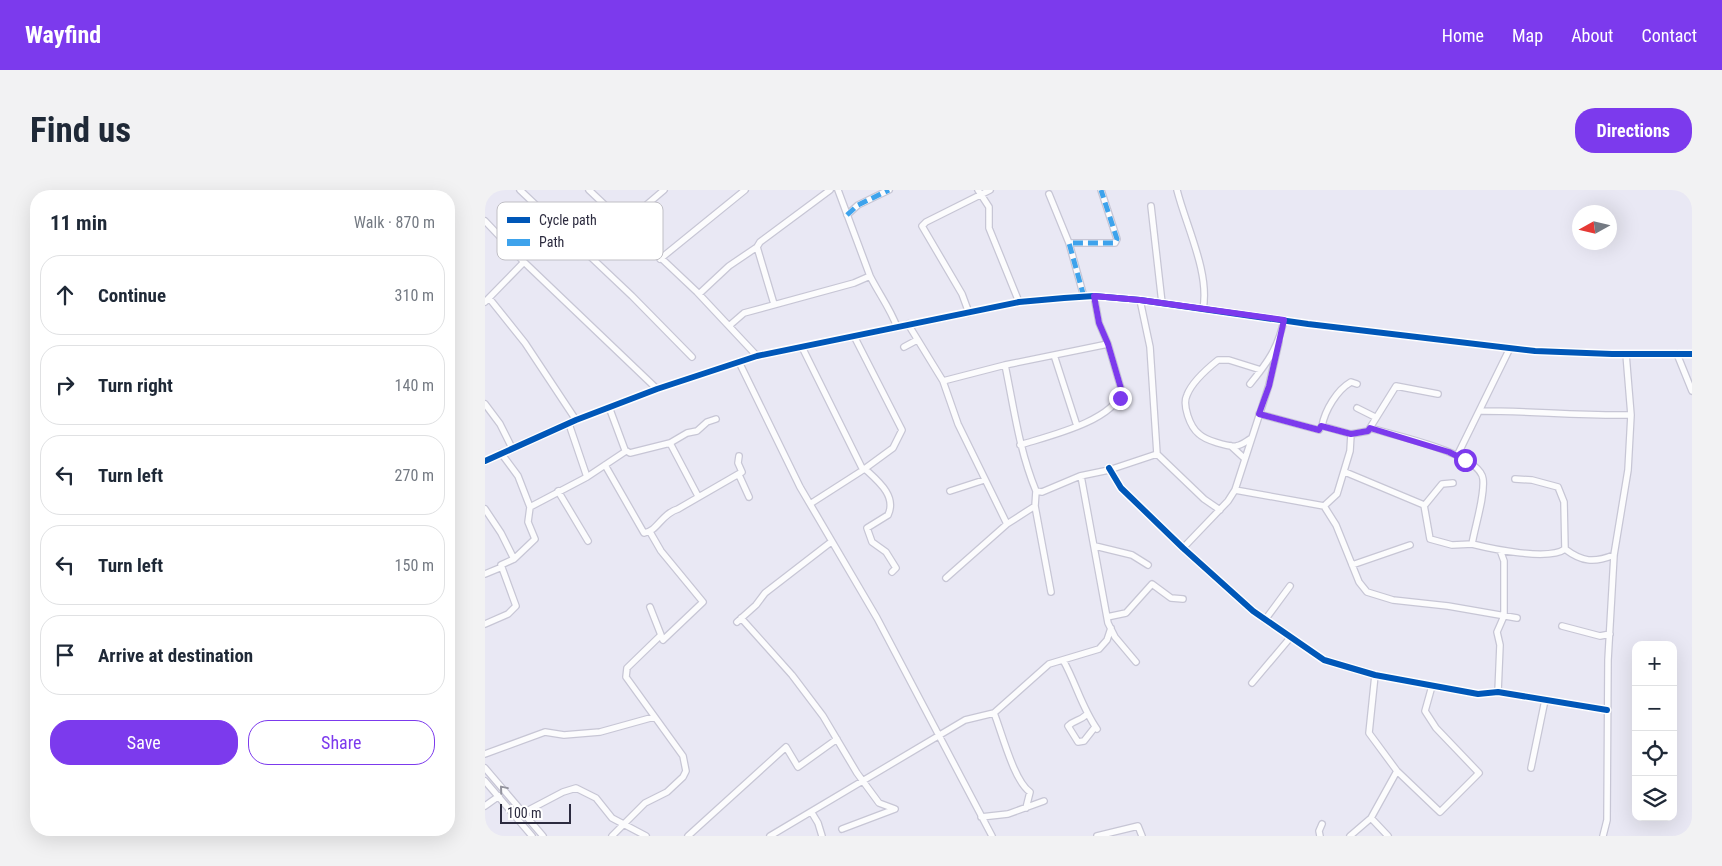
<!DOCTYPE html>
<html lang="en">
<head>
<meta charset="utf-8">
<style>
  :root { --surface:#fff; --page:#f2f2f3; --text:#1f2937; --muted:#747a83; --line:#e0e1e3; --accent:#7c3aed }
  body { margin:0; font-family:"Roboto Condensed",sans-serif; background:var(--page); color:var(--text) }
  .controls { position:absolute; right:15px; bottom:15px; display:grid; overflow:hidden; border-radius:10px; box-shadow:0 5px 20px #0002 }
  .controls button { width:45px; height:45px; display:grid; place-items:center; padding:0; border:0; border-bottom:1px solid var(--line); background:var(--surface); color:var(--text); font:25px sans-serif }
  .compass { position:absolute; left:1087px; top:15px; width:45px; height:45px; border-radius:50%; background:var(--surface); box-shadow:0 5px 20px #0002; rotate:262deg }
  .scale { position:absolute; left:15px; bottom:12px; width:71px; box-sizing:border-box; padding-left:5px; border:2px solid #2c2b3f; border-top:0; font-size:14px; line-height:18px; white-space:nowrap; color:#2c2b3f; -webkit-text-stroke:4px #fff; paint-order:stroke }
  .stop { position:absolute; width:15px; height:15px; margin:-11px; border:4px solid #7c3aed; border-radius:50%; background:#fff }
  .stop.end { background:#7c3aed; border-color:#fff; box-shadow:0 1px 5px #0008 }
  .list { margin:0; padding:0; list-style:none }
  h2 { display:flex; justify-content:space-between; align-items:center; height:65px; margin:0; padding:0 20px; font-size:21px }
  h2 small { font-size:16px; font-weight:400; color:var(--muted) }
  .list li { display:grid; grid-template-columns:32px 1fr auto; gap:15px; align-items:center; box-sizing:border-box; height:80px; margin:0 10px 10px; padding:0 10px; border:1px solid var(--line); border-radius:20px }
  .list b { display:block; font-size:19px; white-space:nowrap }
  .list em { font-size:16px; font-style:normal; color:var(--muted) }
  .actions { display:flex; gap:10px; padding:15px 20px }
  .actions a { flex:1; padding:11px 0; border:1px solid var(--accent); border-radius:20px; text-align:center; font-size:18px; color:var(--accent) }
  .actions .main { background:var(--accent); color:#fff }
  .icon { flex:none; width:28px; height:28px; fill:none; stroke:currentColor; stroke-width:2; stroke-linecap:round; stroke-linejoin:round }
  .map { position:relative; flex:none; width:1207px; height:646px; overflow:hidden; border-radius:20px }
  header { display:flex; align-items:center; gap:30px; box-sizing:border-box; height:70px; padding:0 25px; background:var(--accent); color:#fff }
  header strong { font-size:24px }
  nav { display:flex; gap:28px; margin-inline-start:auto; font-size:18px }
  .intro { display:flex; align-items:center; justify-content:space-between; box-sizing:border-box; height:120px; padding:0 30px }
  h1 { margin:0; font-size:35px }
  .button { padding:12px 22px; border-radius:20px; background:var(--accent); color:#fff; font-size:18px; font-weight:700 }
  main { display:flex; gap:30px; padding:0 30px }
  aside { flex:1; background:var(--surface); border-radius:20px; box-shadow:0 5px 20px #0002 }
  .map>svg:first-child { display:block }
  .lines { fill:none; stroke-linecap:round; stroke-linejoin:round }
  .minor-casing { stroke:#c7c6d5; stroke-width:8 }
  .minor { stroke:#fcfcfd; stroke-width:5.5 }
  .quiet { stroke:#3ea3ec; stroke-width:5; stroke-dasharray:10 5; stroke-linecap:butt }
  .cycleway-casing { stroke:#fff; stroke-width:9 }
  .cycleway { stroke:#0057b8; stroke-width:6 }
  .oneway { stroke:#94949e }
  .route { stroke:#7c3aed; stroke-width:6 }
  .key { fill:#fff; stroke:#c0bfc5; stroke-width:1 }
  .key-label { font-size:14px; fill:#2c2b3f }
</style>
</head>
<body>
<header>
<strong>Wayfind</strong>
<nav><a>Home</a><a>Map</a><a>About</a><a>Contact</a></nav>
</header>
<div class="intro"><h1>Find us</h1><a class="button">Directions</a></div>
<main>
<aside>
<h2>11 min<small>Walk · 870 m</small></h2>
<ul class="list">
<li><svg class="icon" aria-label="ahead" viewBox="0 0 24 24"><path d="M12 20V5M6 11l6-6 6 6"/></svg><div><b>Continue</b></div><em>310 m</em></li>
<li><svg class="icon" aria-label="right" viewBox="0 0 24 24"><path d="M7 20v-9h11M14 6l5 5-5 5"/></svg><div><b>Turn right</b></div><em>140 m</em></li>
<li><svg class="icon" aria-label="left" viewBox="0 0 24 24"><path d="M17 20v-9H6M10 6l-5 5 5 5"/></svg><div><b>Turn left</b></div><em>270 m</em></li>
<li><svg class="icon" aria-label="left" viewBox="0 0 24 24"><path d="M17 20v-9H6M10 6l-5 5 5 5"/></svg><div><b>Turn left</b></div><em>150 m</em></li>
<li><svg class="icon" aria-label="arrive" viewBox="0 0 24 24"><path d="M6 21V4h12l-3 4 3 4H6"/></svg><div><b>Arrive at destination</b></div></li>
</ul>
<div class="actions"><a class="main">Save</a><a>Share</a></div>
</aside>
<div class="map">
<svg width="1207" height="646" viewBox="0 0 1207 646">
  <rect width="100%" height="100%" fill="#e9e8f4"/>
  <g class="lines">
    <g class="minor-casing">
      <path id="minor" d="M35 0 147 106 207 167
        M104 0 212 102 272 166
        M353 0 385 86C394 104 405 118 412 137
        M493 0 504 17V38L534 112
        M692 0C701 36 725 83 718 119
        M564 4 584 53
        M666 16 677 113
        M362 25 373 15 404 0
        M0 31 39 72 172 199
        M139 34 179 0
        M175 69 260 0
        M214 104 244 76 272 57
        M609 106 614 133 623 154 520 175C529 218 534 260 551 301L557 302 595 286 624 280 672 264
        M599 107 584 53H630L632 49 616 0
        M4 108 40 153 91 230
        M655 110 665 157 672 264 719 309 735 320
        M0 112 39 72
        M289 114 272 57 275 52 345 0
        M484 123 477 104 437 36 441 32 505 0
        M423 134 458 191
        M244 136 259 123 369 93 385 86
        M369 146 417 240 408 258 378 280
        M317 157 378 280 325 314
        M419 157 432 150
        M1192 164 1207 201
        M569 165 592 236
        M254 172 315 297 392 428 507 646
        M520 175 458 191 473 234 522 334 550 316 551 301
        M765 194C783 172 793 158 799 130
        M0 214 15 234 27 258
        M124 217 140 260 145 263 185 253 202 243 212 241 222 232 231 229
        M872 218 890 227
        M996 221C1046 221 1095 226 1146 225
        M774 224 834 240 837 236 866 244
        M837 236C840 220 852 200 866 192L872 194
        M885 238C908 245 995 263 998 289 1000 306 990 336 987 354 1007 359 1064 371 1080 359
        M765 249C760 252 757 255 751 256 743 257 720 250 714 244 705 237 697 215 702 205 707 192 723 178 733 170H744L776 180
        M185 253 213 306
        M535 255C563 246 626 232 637 202L623 154
        M746 256 759 268
        M16 263 33 286 45 317 43 332 50 349 29 369
        M972 266 1025 158
        M0 271 91 230 172 199 272 166 534 112 579 108 609 106 655 110 823 134 1050 161 1127 164H1207
        M120 275 159 343C173 341 176 324 193 319L257 282 253 273 254 266
        M624 278 636 298 698 358 768 421 839 470 890 485 993 504 1013 502 1122 520
        M380 279C393 291 412 306 403 325L382 338 387 352 401 362 411 378 407 382
        M860 282 939 315 945 349 967 355 988 354
        M254 285 264 307
        M596 286 623 433 630 447 651 472
        M102 287 141 261
        M1030 289 1047 290 1073 297 1079 312 1080 359C1097 372 1109 373 1129 365
        M750 300 839 316 851 335 874 392 882 402 908 410 963 416 1032 428
        M73 301 103 351
        M465 301 499 290
        M550 316 566 402
        M839 316 852 304 865 261 866 244 883 241 911 196 953 204
        M939 316 957 294 968 293
        M45 317 102 287 84 234
        M0 319 16 343 29 369 16 375 31 416 23 424 0 434
        M165 342 176 361 218 412 178 450
        M610 356 647 365 663 375
        M698 358 743 311 750 300 784 195 794 152
        M867 375 925 355
        M0 384 17 377
        M461 388 522 334
        M622 427 641 423 667 394 686 408 698 409
        M256 428 307 485 338 526 372 583 394 613 410 619 357 639
        M780 430 805 396
        M252 432 271 415 280 403 346 352
        M1077 436 1115 446 1125 444
        M578 470C591 493 597 518 612 539
        M890 485 884 543 912 581 955 622 994 583 951 538 940 521 947 496
        M767 493 805 448
        M1013 502 1015 455 1012 442 1019 426V371L1015 360
        M509 523C517 543 529 591 545 602L541 618
        M601 525C595 531 589 530 583 536L593 552 599 551 610 537
        M0 564 60 542 79 545 115 542 169 527
        M0 578 58 646
        M1046 578 1060 510
        M0 591 47 646
        M0 616 14 606
        M38 623 78 602 91 598 111 608 127 628 161 646
        M327 623 333 633 337 646
        M496 627 523 624 559 611
        M886 628 903 646
        M127 646 160 613 182 602 198 587 201 581 198 566 141 487 142 478 176 445 165 417
        M203 646 301 557 313 577 352 549
        M285 646 480 530 509 523 564 474 614 459 622 450 626 438
        M612 646 653 636 657 646
        M835 646 834 641 837 634
        M865 646 886 628 912 581
        M1118 646 1122 630 1123 470 1129 365 1143 280 1146 225 1141 164"/>
    </g>
    <use href="#minor" class="minor"/>
    <path class="quiet" d="M362 25 373 15 404 0
      M599 107 584 53H630L632 49 616 0"/>
    <g class="cycleway-casing">
      <path id="cycleway" d="M0 271 91 230 172 199 272 166 534 112 579 108 609 106 655 110 823 134 1050 161 1127 164H1207
        M624 278 636 298 698 358 768 421 839 470 890 485 993 504 1013 502 1122 520"/>
    </g>
    <use href="#cycleway" class="cycleway"/>
  </g>
  <defs><path id="oneway-chevron" d="M-2-3.5L2.5 0L-2 3.5" fill="none" stroke-width="1.6" stroke-linecap="round" stroke-linejoin="round" transform="scale(1.25)"/></defs>
  <use class="oneway" href="#oneway-chevron" transform="translate(18 599) rotate(-130)"/>
  <g class="lines">
    <path class="route" d="M635 208 637 202 623 154 614 133 609 106 655 110 799 130 784 196 774 224 834 240 836 236 866 244 883 241 885 238 964 262 980 270"/>
  </g>
  <rect x="12" y="12" width="166" height="58" rx="8" class="key"/>
  <rect x="22" y="27" width="23" height="6" fill="#0057b8"/>
  <rect x="22" y="49" width="23" height="7" fill="#3ea3ec"/>
  <g class="key-label">
    <text x="54" y="35">Cycle path</text>
    <text x="54" y="57">Path</text>
  </g>
</svg>
<div class="controls">
<button>+</button>
<button>−</button>
<button><svg class="icon" aria-label="locate" viewBox="0 0 24 24"><circle cx="12" cy="12" r="6"/><path d="M12 2v4M12 18v4M2 12h4M18 12h4"/></svg></button>
<button><svg class="icon" aria-label="layers" viewBox="0 0 24 24"><path d="M12 4l9 5-9 5-9-5zM3 14l9 5 9-5"/></svg></button>
</div>
<svg class="compass" viewBox="-18 -18 36 36"><path d="M0-13l5 13h-10z" fill="#e53935"/><path d="M0 13l5-13h-10z" fill="#747a83"/></svg>
<div class="scale">100 m</div>
<div class="stop" style="left:980px;top:270px"></div>
<div class="stop end" style="left:635px;top:208px"></div>
</div>
</main>
</body>
</html>
